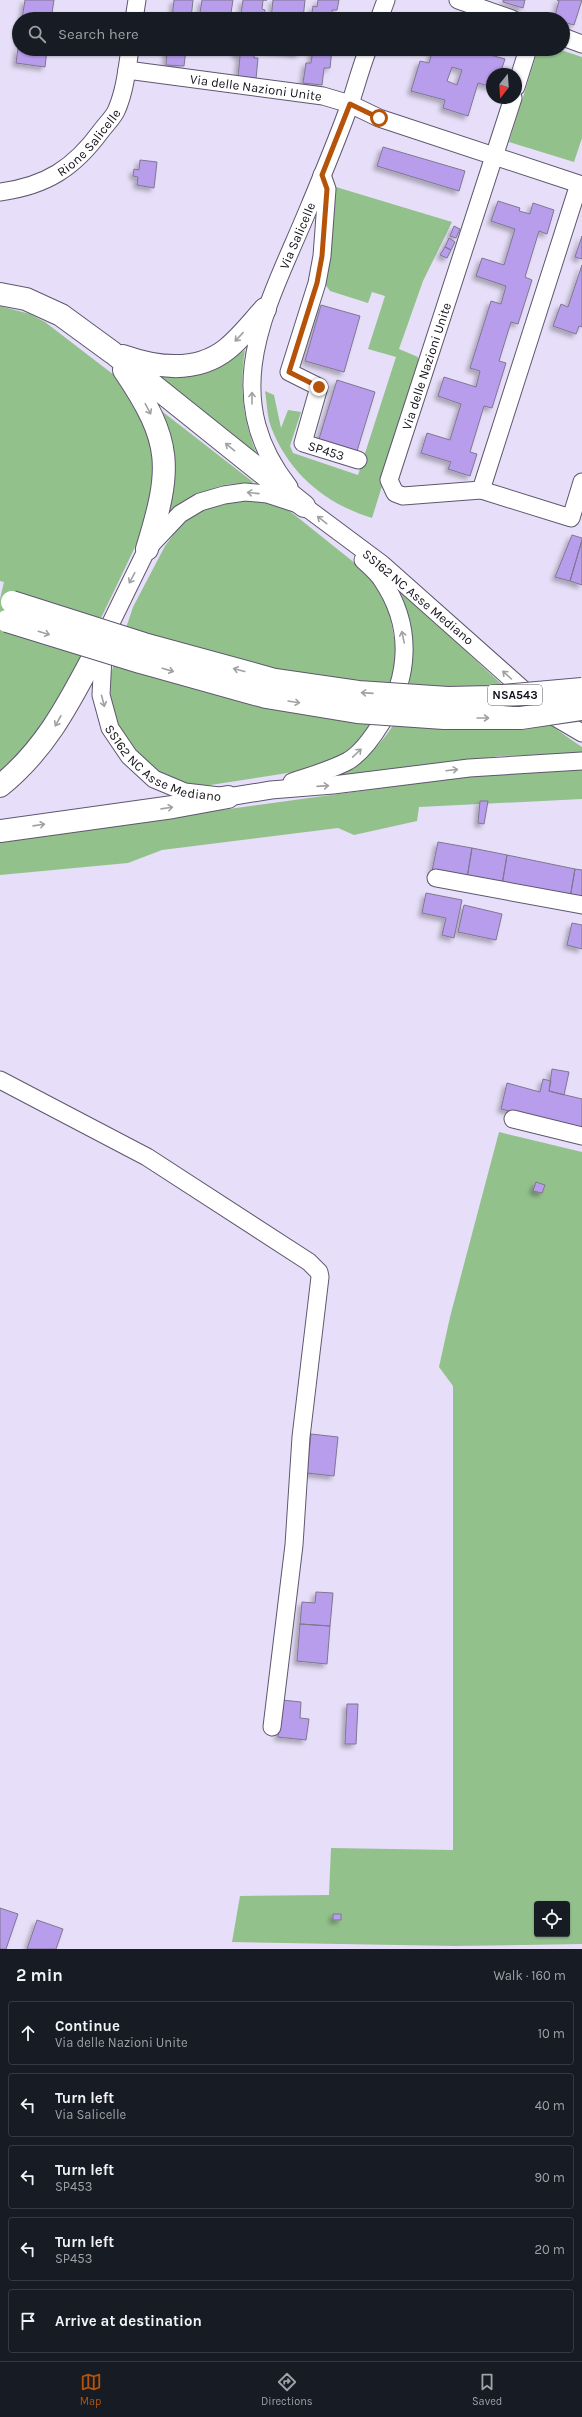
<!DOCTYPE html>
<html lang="en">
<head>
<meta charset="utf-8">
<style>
  :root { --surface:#171b24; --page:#20242c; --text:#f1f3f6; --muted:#9ea1a6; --line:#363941; --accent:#b45309 }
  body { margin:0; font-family:Karla,sans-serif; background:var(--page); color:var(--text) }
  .controls { position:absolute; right:12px; bottom:12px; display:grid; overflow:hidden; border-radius:4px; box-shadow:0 1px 3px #0004 }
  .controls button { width:36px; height:36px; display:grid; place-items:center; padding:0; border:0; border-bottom:1px solid var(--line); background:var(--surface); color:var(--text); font:20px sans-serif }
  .compass { position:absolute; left:486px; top:68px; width:36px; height:36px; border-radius:50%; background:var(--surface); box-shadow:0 1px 3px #0004; rotate:197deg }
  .stop { position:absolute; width:12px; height:12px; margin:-9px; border:3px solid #b45309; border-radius:50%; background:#fff }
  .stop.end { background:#b45309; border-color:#fff; box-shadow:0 1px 4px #0008 }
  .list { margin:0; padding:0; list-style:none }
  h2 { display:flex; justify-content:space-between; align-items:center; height:52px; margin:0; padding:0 16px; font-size:17px }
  h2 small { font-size:13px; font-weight:400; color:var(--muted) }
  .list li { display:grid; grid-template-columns:26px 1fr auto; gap:12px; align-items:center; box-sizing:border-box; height:64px; margin:0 8px 8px; padding:0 8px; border:1px solid var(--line); border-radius:4px }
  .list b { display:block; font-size:15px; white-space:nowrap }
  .list p { margin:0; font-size:13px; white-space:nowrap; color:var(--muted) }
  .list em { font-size:13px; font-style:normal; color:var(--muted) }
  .icon { flex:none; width:22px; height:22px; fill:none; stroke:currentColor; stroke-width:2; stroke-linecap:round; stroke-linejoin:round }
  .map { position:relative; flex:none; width:582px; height:1949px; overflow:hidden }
  .search { position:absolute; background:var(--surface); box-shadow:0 1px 3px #0004; left:12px; right:12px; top:12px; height:44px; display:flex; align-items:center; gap:10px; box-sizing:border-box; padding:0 14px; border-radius:22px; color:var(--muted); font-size:15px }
  .sheet { height:412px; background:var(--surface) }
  nav { display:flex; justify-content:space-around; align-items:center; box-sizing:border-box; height:56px; border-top:1px solid var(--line); background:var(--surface); font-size:11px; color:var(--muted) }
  nav a { display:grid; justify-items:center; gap:2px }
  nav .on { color:var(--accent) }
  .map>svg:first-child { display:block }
  .green { fill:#93c18c; fill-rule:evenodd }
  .building { fill:#b89ded; stroke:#7f778f; fill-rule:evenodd; filter:url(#shadow) }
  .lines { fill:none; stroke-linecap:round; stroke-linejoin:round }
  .minor-casing { stroke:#5e576d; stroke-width:19 }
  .highway-casing { stroke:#5e576d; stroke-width:24 }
  .minor { stroke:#fff; stroke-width:17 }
  .highway { stroke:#fff; stroke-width:22 }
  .highway-bridge-casing { stroke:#5e576d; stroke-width:24; stroke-linecap:butt }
  .highway-bridge { stroke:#fff; stroke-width:22 }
  .oneway { stroke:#a1a0a3 }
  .route { stroke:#b45309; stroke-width:5 }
  .labels { text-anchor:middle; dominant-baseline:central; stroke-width:3.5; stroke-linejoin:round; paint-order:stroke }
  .shield { fill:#fff; stroke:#5a585f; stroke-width:1 }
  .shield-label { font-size:12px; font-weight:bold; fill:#14111a }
  .street-label { font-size:13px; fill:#14111a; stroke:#fff }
</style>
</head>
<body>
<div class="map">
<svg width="582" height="1949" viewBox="0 0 582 1949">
  <defs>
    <filter id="shadow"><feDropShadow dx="-3.5" dy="3.5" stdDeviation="2" flood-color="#0004"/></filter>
  </defs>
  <rect width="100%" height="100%" fill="#e7dff9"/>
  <path class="green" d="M538 49H558L582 57V138L574 162 509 142Z
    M336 187 452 222 423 281 399 349 418 357 420 365 372 518C326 504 289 474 271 427 267 416 267 403 265 391L274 395 281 428 288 410 301 412 290 446 293 453 358 475 396 357 368 349 385 296 372 292 368 303 330 291 325 284Z
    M0 306 30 314 45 322 114 375 126 385 158 456 148 520 56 712 0 776V599L4 582 0 581Z
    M245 350C239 387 243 420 257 455L159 377C190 378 220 367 245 350Z
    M159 409 253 482 251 485C221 478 193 498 169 514L167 513Z
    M252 499 286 508 356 564 373 580 389 611 397 654 393 679 368 732 342 755 313 769 204 786 177 782 164 777 123 740 110 701 111 673 133 607 165 546 180 526 199 511 228 500Z
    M394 582C455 639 513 702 582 747V753L500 756 338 779V776C379 754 411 713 411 664 411 643 399 604 394 582Z
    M582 766V799L419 807 417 821 354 835 338 828 162 850 128 863 0 875V840L500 772Z
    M499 1132 582 1152V1944L455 1946 232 1942 240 1896 329 1895 331 1848 453 1850V1386L439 1367 450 1317ZM537 1904H567V1934H537Z"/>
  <path class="building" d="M25 0H54L51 19H22Z
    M174 0H193L191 19H172Z
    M202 0H233L230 19H199Z
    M243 0H267H263L262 9 265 10V17L245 19V15L241 14Z
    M273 0H305L303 19H271Z
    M318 0H339L337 10H332L331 19H311L313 6 317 7Z
    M503 0H525L523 8 503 2Z
    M557 0H582L574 25 563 22V19H554L559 1Z
    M19 41V49H47L45 67 16 63Z
    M186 49 184 66 166 65 167 50 164 49Z
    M236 49H255L254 58H258L256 79 238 77 240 56 236 55Z
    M267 49H299V54Z
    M313 49H332L330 68H324L322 85 303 83 306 63H311Z
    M433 49H469L505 59 501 71 512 74H492V87L478 83 468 116 443 108 445 100 411 91 420 61 429 63ZM452 67 462 70 457 85 447 81Z
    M383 147 465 171 459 191 377 166Z
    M140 160 157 162 154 188 137 185 138 177 133 176 134 169 139 170Z
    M498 201 520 208 519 211 530 214 533 203 554 210 547 234 539 231 525 277 532 280 518 324 511 322 499 361 506 363 492 408 484 406 470 452 477 454 470 476 448 469 451 462 421 453 427 433 450 440 461 404 438 396 444 377 476 387 480 371 470 368 491 301 501 304 506 286 476 276 482 258 504 265 515 229 491 221Z
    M454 226 460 229 456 238 450 236Z
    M582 236V259L575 257Z
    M449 238 455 242 451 250 445 247Z
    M445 247 451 250 447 258 440 255Z
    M582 265V327L579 326 576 334 553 326 561 304 568 307Z
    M321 305 360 316 344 372 305 361Z
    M337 380 375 392 357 451 319 439Z
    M572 535 582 538V540L570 581 555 577Z
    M582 540V585L570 581Z
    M480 801H488L484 824 478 823Z
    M438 842 472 848 467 878 432 871Z
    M472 848 507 855 502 885 467 878Z
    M507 855 575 869 570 898 502 885Z
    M575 869 582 870V900L570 898Z
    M426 893 462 900 454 938 442 935 446 918 422 913Z
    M464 905 502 914 496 940 458 932Z
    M572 923 582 925V949L567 945Z
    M552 1069 569 1072 564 1095 549 1091Z
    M543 1079 551 1081 549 1091 582 1099V1128L501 1109 507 1083 540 1092Z
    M536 1182 545 1185 542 1193 533 1191Z
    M311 1434 338 1437 334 1476 307 1473Z
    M316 1592 333 1593 330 1626 300 1624 302 1602 315 1603Z
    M300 1624 330 1626 327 1664 297 1661Z
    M282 1700 301 1702 300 1718 309 1719 306 1740 278 1737Z
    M347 1704H358L356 1744H345Z
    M0 1908 18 1914 6 1949H0Z
    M333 1914H341V1920H333Z
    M37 1920 63 1929 56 1949H27Z"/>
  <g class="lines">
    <g class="minor-casing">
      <g id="minor">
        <path d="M458 0 512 19"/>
        <path d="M134 19 137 0"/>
        <path d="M379 19 386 0"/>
        <path d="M563 37 582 44"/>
        <path id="s1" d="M127 70 323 96 350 104 379 118 579 184 481 490 571 518 582 482"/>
        <path d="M516 87 528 49"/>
        <path id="s2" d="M322 175 327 189 322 256 317 283 289 372 319 387 303 443 358 460"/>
        <path id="s3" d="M0 192C46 186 74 168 101 131 106 124 114 117 117 109 125 90 127 69 130 49"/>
        <path id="s4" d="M289 487C213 391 271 301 310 205 324 171 338 138 350 104 356 86 361 67 368 49"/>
        <path id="s5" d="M481 490 403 496 395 493 389 480 513 98"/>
        <path id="s6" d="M582 733 553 716 382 564 304 506 267 494 245 492 224 495 200 502 180 514 147 549 104 637 101 695 110 728 129 756 154 779 185 792 228 797 271 790 333 785 469 768 582 761"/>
        <path d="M292 782C310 776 331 770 348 761 362 753 374 735 382 722 410 676 413 626 382 580 377 572 369 566 363 560"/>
        <path d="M436 878 582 905"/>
        <path d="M0 1080 147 1157 309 1262 319 1272 320 1277 301 1437 294 1545 272 1727"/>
        <path d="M513 1119 582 1136"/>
      </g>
    </g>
    <g class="highway-casing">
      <path id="highway" d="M0 294 26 299 61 315 113 353 304 506
        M123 356C157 368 197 373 227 349 241 338 253 322 265 309
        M124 370C173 442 172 468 147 549
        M0 786C51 745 74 692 104 637
        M0 831 173 807 228 797"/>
    </g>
    <use href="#minor" class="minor"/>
    <use href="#highway" class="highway"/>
    <g class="highway-bridge-casing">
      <path id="highway-bridge" d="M12 602 144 644 275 680 358 692 448 698 491 697 582 689
        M7 621 140 662 266 697 357 712 444 718H521L582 709"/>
    </g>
    <use href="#highway-bridge" class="highway-bridge"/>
  </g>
  <defs><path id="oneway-shaft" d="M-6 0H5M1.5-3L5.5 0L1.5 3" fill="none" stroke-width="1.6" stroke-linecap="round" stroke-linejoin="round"/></defs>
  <g class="oneway">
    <use href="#oneway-shaft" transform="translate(239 337) rotate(133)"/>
    <use href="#oneway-shaft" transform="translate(252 398) rotate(-90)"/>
    <use href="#oneway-shaft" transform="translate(148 409) rotate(62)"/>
    <use href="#oneway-shaft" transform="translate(230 447) rotate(-141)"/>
    <use href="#oneway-shaft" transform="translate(253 493) rotate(-174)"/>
    <use href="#oneway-shaft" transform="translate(322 520) rotate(-142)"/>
    <use href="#oneway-shaft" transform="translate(132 578) rotate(118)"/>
    <use href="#oneway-shaft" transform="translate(44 633) rotate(17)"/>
    <use href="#oneway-shaft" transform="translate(403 637) rotate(-102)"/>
    <use href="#oneway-shaft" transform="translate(168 670) rotate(16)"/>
    <use href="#oneway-shaft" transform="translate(239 670) rotate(-165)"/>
    <use href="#oneway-shaft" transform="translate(507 675) rotate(-138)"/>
    <use href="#oneway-shaft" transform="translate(367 693) rotate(-176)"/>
    <use href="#oneway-shaft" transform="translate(103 701) rotate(75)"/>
    <use href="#oneway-shaft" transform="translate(294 702) rotate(9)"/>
    <use href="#oneway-shaft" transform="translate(483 718)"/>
    <use href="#oneway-shaft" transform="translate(58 721) rotate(119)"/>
    <use href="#oneway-shaft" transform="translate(357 753) rotate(-44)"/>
    <use href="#oneway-shaft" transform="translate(452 770) rotate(-7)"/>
    <use href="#oneway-shaft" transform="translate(323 786) rotate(-4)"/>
    <use href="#oneway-shaft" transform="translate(167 808) rotate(-8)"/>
    <use href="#oneway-shaft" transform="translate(39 825) rotate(-8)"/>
  </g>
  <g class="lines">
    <path class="route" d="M319 387 289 372 317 283 322 256 327 189 322 175 350 104 379 118"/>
  </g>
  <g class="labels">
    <rect class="shield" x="488" y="685" width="54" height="20" rx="3"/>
    <g class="shield-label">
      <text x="515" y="695">NSA543</text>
    </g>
    <g class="street-label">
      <text stroke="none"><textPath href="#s1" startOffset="130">Via delle Nazioni Unite</textPath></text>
      <text stroke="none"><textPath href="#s3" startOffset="105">Rione Salicelle</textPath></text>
      <text stroke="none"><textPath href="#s4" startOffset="268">Via Salicelle</textPath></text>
      <text stroke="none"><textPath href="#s5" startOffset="221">Via delle Nazioni Unite</textPath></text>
      <text stroke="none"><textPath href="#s2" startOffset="319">SP453</textPath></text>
      <text transform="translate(418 597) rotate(40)">SS162 NC Asse Mediano</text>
      <text stroke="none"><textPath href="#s6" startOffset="796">SS162 NC Asse Mediano</textPath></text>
    </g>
  </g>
</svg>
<div class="controls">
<button><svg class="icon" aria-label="locate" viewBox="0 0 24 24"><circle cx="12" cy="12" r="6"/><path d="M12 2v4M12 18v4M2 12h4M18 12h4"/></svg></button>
</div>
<svg class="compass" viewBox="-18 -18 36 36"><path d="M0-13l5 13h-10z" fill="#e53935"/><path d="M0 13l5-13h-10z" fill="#9ea1a6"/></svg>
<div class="stop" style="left:379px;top:118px"></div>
<div class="stop end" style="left:319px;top:387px"></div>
<div class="search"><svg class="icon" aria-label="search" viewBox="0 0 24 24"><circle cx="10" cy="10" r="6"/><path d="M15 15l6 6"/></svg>Search here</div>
</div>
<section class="sheet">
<h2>2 min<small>Walk · 160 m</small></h2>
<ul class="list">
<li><svg class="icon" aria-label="ahead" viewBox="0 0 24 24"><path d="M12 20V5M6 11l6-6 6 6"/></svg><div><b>Continue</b><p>Via delle Nazioni Unite</p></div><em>10 m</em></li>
<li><svg class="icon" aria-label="left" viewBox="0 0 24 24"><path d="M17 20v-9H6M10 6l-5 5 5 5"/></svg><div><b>Turn left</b><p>Via Salicelle</p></div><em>40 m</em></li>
<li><svg class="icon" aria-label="left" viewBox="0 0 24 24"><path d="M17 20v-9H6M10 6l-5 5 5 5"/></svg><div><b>Turn left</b><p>SP453</p></div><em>90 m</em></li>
<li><svg class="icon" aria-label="left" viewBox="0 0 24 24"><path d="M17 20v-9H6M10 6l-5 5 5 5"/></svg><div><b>Turn left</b><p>SP453</p></div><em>20 m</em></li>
<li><svg class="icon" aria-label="arrive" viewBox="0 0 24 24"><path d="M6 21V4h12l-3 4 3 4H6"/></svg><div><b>Arrive at destination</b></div></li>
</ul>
</section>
<nav>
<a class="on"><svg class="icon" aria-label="map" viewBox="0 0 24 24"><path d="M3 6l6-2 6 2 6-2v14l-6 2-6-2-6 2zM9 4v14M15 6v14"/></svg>Map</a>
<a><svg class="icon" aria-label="directions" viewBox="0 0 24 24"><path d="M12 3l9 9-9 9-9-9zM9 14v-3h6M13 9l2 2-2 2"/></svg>Directions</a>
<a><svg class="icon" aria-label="saved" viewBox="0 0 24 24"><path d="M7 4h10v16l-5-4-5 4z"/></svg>Saved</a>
</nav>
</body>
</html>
